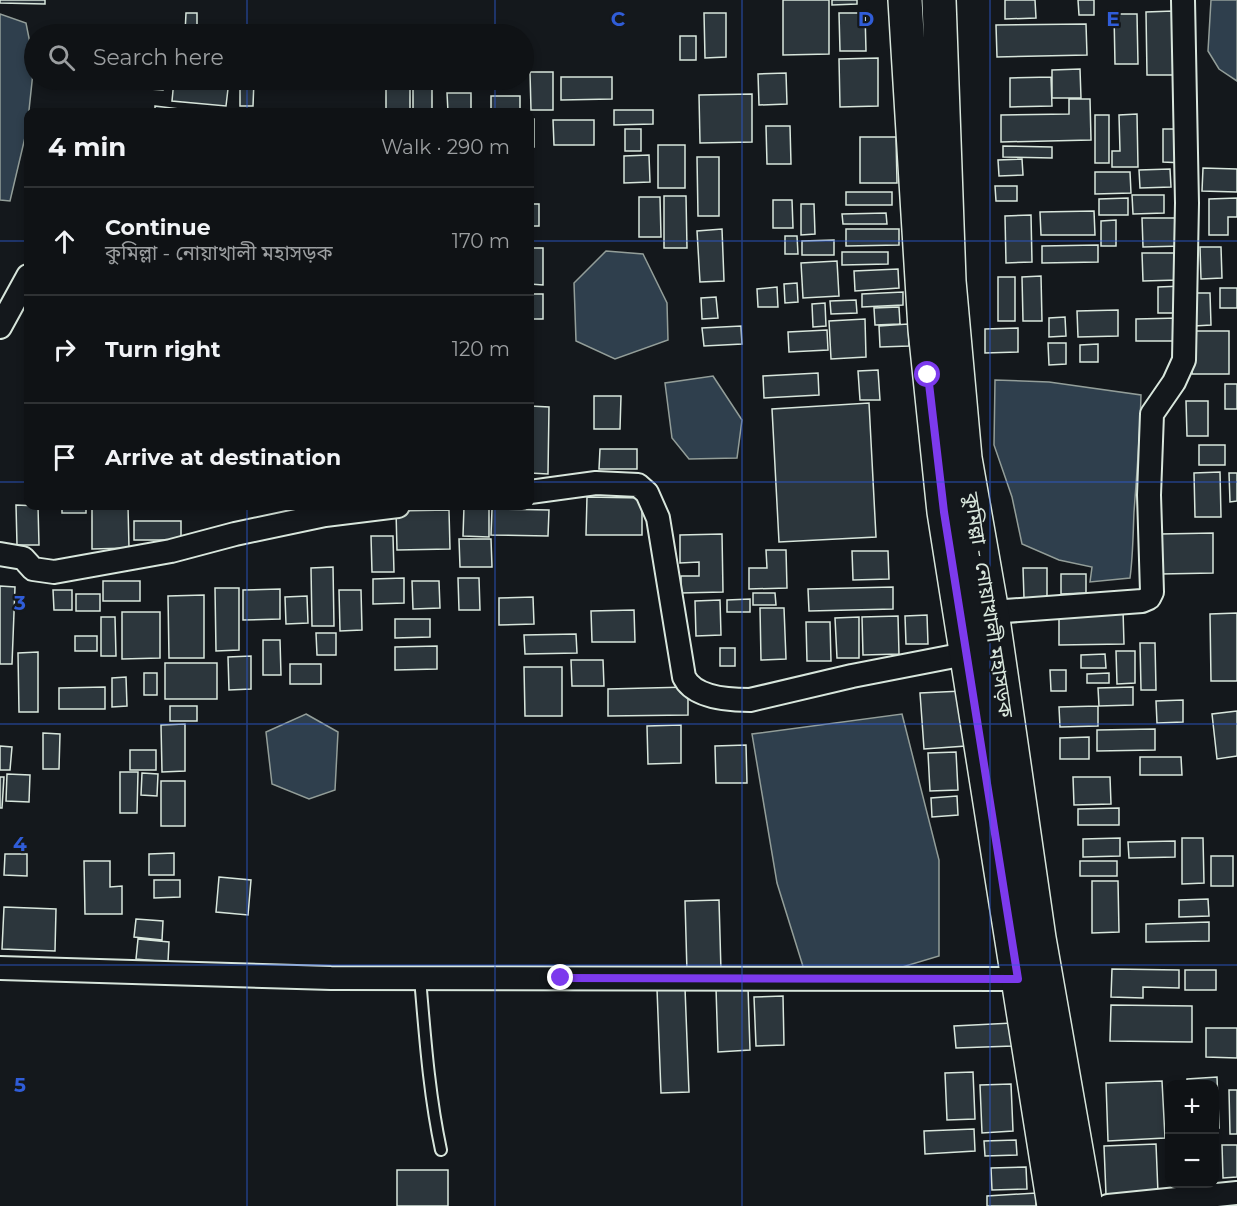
<!DOCTYPE html>
<html lang="en">
<head>
<meta charset="utf-8">
<style>
  :root { --surface:#0f1215; --page:#1d2022; --text:#f1f3f6; --muted:#9b9ea0; --line:#2f3234 }
  body { margin:0; font-family:Montserrat,"Noto Sans Bengali",sans-serif; background:var(--page); color:var(--text) }
  .controls { position:absolute; right:18px; bottom:18px; display:grid; overflow:hidden; border-radius:12px; box-shadow:0 3px 9px #0003 }
  .controls button { width:54px; height:54px; display:grid; place-items:center; padding:0; border:0; border-bottom:2px solid var(--line); background:var(--surface); color:var(--text); font:30px sans-serif }
  .stop { position:absolute; width:18px; height:18px; margin:-14px; border:4px solid #7c3aed; border-radius:50%; background:#fff }
  .stop.end { background:#7c3aed; border-color:#fff; box-shadow:0 2px 6px #0008 }
  .list { margin:0; padding:0; list-style:none }
  h2 { display:flex; justify-content:space-between; align-items:center; height:78px; margin:0; padding:0 24px; font-size:26px }
  h2 small { font-size:20px; font-weight:400; color:var(--muted) }
  .list li { display:grid; grid-template-columns:39px 1fr auto; gap:18px; align-items:center; box-sizing:border-box; height:108px; padding:0 24px; border-top:2px solid var(--line) }
  .list b { display:block; font-size:22px; white-space:nowrap }
  .list p { margin:0; font-size:20px; white-space:nowrap; color:var(--muted) }
  .list em { font-size:20px; font-style:normal; color:var(--muted) }
  .icon { flex:none; width:33px; height:33px; fill:none; stroke:currentColor; stroke-width:2; stroke-linecap:round; stroke-linejoin:round }
  .map { position:relative; flex:none; width:1237px; height:1206px; overflow:hidden }
  .search { position:absolute; background:var(--surface); box-shadow:0 3px 9px #0003; left:24px; top:24px; width:510px; height:66px; display:flex; align-items:center; gap:15px; box-sizing:border-box; padding:0 21px; border-radius:33px; color:var(--muted); font-size:22px }
  .panel { position:absolute; background:var(--surface); box-shadow:0 3px 9px #0003; left:24px; top:108px; width:510px; height:402px; border-radius:12px }
  .map>svg:first-child { display:block }
  .water { fill:#2f3f4d; stroke:#939e99; stroke-width:1.5 }
  .building { fill:#2c363c; stroke:#d8e6dc; stroke-width:1.5 }
  .lines { fill:none; stroke-linecap:round; stroke-linejoin:round }
  .service-casing { stroke:#d8e6dc; stroke-width:14 }
  .minor-casing { stroke:#d8e6dc; stroke-width:26 }
  .primary-casing { stroke:#d8e6dc; stroke-width:36 }
  .service { stroke:#14181c; stroke-width:10 }
  .minor { stroke:#14181c; stroke-width:22 }
  .primary { stroke:#14181c; stroke-width:33 }
  .route { stroke:#7c3aed; stroke-width:8 }
  .grid { fill:none; stroke:#305dd8; stroke-width:1.5; stroke-opacity:0.55 }
  .labels { text-anchor:middle; dominant-baseline:central; stroke-width:4.5; stroke-linejoin:round; paint-order:stroke }
  .street-label { font-size:20px; fill:#d8e6dc; stroke:#14181c }
  .grid-label { font-size:20px; text-anchor:middle; font-weight:bold; fill:#305dd8; stroke:#14181c; stroke-width:4.5; stroke-linejoin:round; paint-order:stroke }
</style>
</head>
<body>
<div class="map">
<svg width="1237" height="1206" viewBox="0 0 1237 1206">
  <rect width="100%" height="100%" fill="#14181c"/>
  <path class="water" d="M1211 0H1237V81L1219 69 1208 51Z
    M0 14 26 23 34 63 27 129 10 201 0 200Z
    M606 251 643 254 667 303 668 340 615 359 576 341 574 283Z
    M713 376 742 420 737 458 689 459 672 438 665 383Z
    M995 380 1049 382 1141 395C1140 434 1137 473 1134 512 1133 535 1133 556 1130 578L1090 582 1092 567 1059 560 1022 544 1012 497 994 445Z
    M306 714 338 732 335 790 309 799 272 784 266 732Z
    M902 714 939 860V956L879 974 806 976 777 883 752 734Z"/>
  <path class="building" d="M0 0H45V4L0 3Z
    M783 0H829V54L783 55Z
    M832 0H857V4L832 5Z
    M1005 0H1035L1036 18 1005 19Z
    M1078 0H1094V15H1079Z
    M1173 11 1174 75H1147L1146 12Z
    M186 13H197V33H185Z
    M704 13H726V57L705 58Z
    M839 13H865L866 51H840Z
    M1114 14H1137L1138 64H1115Z
    M1086 24 1087 55 997 57 996 25Z
    M62 27H85V34H62Z
    M680 36H696V60H680Z
    M878 58V106L840 107 839 59Z
    M1080 69 1081 98H1052V70Z
    M530 72H553V110H531Z
    M786 73 787 104 759 105 758 74Z
    M561 77H612V99L561 100Z
    M1051 77 1052 106 1010 107V78Z
    M61 80H84V88L61 87Z
    M135 80H164L163 90 135 88Z
    M174 80H229L226 106 172 101Z
    M240 80H254L253 106H240Z
    M386 85H410V112H386Z
    M413 87H432V112H413Z
    M447 93H471V112H448Z
    M752 94V142L700 143 699 95Z
    M491 96H520V112H491Z
    M1069 99H1090L1091 140 1001 142V115L1069 114Z
    M155 106 195 111V112H155Z
    M614 110H653V124L614 125Z
    M1137 114 1138 167H1112V151H1120L1119 115Z
    M1095 115H1109V163H1095Z
    M530 119H534V147H530Z
    M553 120H594V145H554Z
    M766 126H790L791 164H767Z
    M625 129H641V151H625Z
    M1163 129H1184L1183 163 1163 162Z
    M860 137H896L897 183H860Z
    M658 145H685V188H658Z
    M1003 146 1052 147V158L1003 157Z
    M649 155 650 182 624 183V156Z
    M697 157H719V216H698Z
    M1022 159 1023 175 999 176 998 160Z
    M1203 168 1237 169V192L1202 191Z
    M1170 169 1171 187 1140 188 1139 170Z
    M1095 172H1130L1131 193 1095 194Z
    M995 186H1017V201H996Z
    M846 192H892V205H846Z
    M1132 195H1164V213L1133 214Z
    M664 196H686L687 248H664Z
    M639 197H660L661 237H639Z
    M1128 198V215H1099V199Z
    M1237 198V217H1228V235H1209V199Z
    M773 200H792L793 228H773Z
    M530 204H539V226H530Z
    M801 204H814L815 234 801 235Z
    M1094 211 1095 235H1041L1040 212Z
    M886 213 887 224H843L842 214Z
    M1031 215 1032 262 1006 263 1005 216Z
    M1142 218H1181L1182 246 1143 247Z
    M1116 220V246H1101V221Z
    M722 229 724 281 700 282 697 231Z
    M846 229H899V245L846 246Z
    M785 236H797L798 254H785Z
    M834 240V255H802V241Z
    M1098 245V262L1042 263V246Z
    M1200 247H1221L1222 278 1201 279Z
    M530 248H543V285L530 284Z
    M842 252H888V264L842 265Z
    M1142 253H1177L1178 280 1143 281Z
    M837 261 839 296 803 298 801 263Z
    M898 269 899 288 855 291 854 271Z
    M1041 276 1042 321H1023L1022 277Z
    M998 277H1015V321H998Z
    M797 283 798 302 785 303 784 284Z
    M1182 286V313H1158V287Z
    M777 287 778 307H758L757 289Z
    M1220 288H1237V308H1220Z
    M903 292V305L862 307V294Z
    M1194 293H1210L1211 325 1194 326Z
    M530 294H543V319H530Z
    M716 297 718 318 702 319 701 298Z
    M856 300 857 313 831 314 830 301Z
    M825 303 826 326 813 327 812 304Z
    M899 307 900 324 875 325 874 308Z
    M1118 310V336L1078 337 1077 311Z
    M1065 317 1066 336 1049 337V318Z
    M1179 318V341H1136V319Z
    M865 319 866 357 831 359 829 321Z
    M908 324 909 346 880 347 879 326Z
    M741 326 742 344 704 346 702 328Z
    M1018 328V352L985 353V329Z
    M827 330 828 350 789 352 788 332Z
    M1192 331H1229V374H1192Z
    M1048 343H1066V364L1049 365Z
    M1098 344V362H1080V345Z
    M878 370 880 400H860L858 371Z
    M818 373 819 395 764 398 763 376Z
    M1225 384H1237V409H1225Z
    M594 396H621L620 429H594Z
    M1186 401H1208V436H1187Z
    M869 403 876 537 779 542 772 409Z
    M530 406 549 407 548 474 530 473Z
    M1199 445H1225V465H1199Z
    M600 449H637V469H599Z
    M1220 472 1221 517H1195L1194 473Z
    M1229 473H1237V501L1230 502Z
    M587 497 642 498V535H586Z
    M16 505 38 506 39 545H17Z
    M62 506H86V513H62Z
    M92 506H128L129 548 92 549Z
    M464 506H489V537L463 536Z
    M492 509 549 510 548 536 491 535Z
    M449 510 450 549 397 550 396 511Z
    M134 521H181V540H134Z
    M1213 533V573L1161 574 1160 534Z
    M722 534 723 592 681 593V576H699V562L680 563V535Z
    M371 536H393L394 572H372Z
    M459 539H491L492 567H460Z
    M766 550H786L787 588 749 589V568H767Z
    M852 551H888L889 579 853 580Z
    M333 567 334 626H312L311 568Z
    M1023 568H1047V598H1024Z
    M1061 574H1086V593L1061 594Z
    M404 578V603L373 604V579Z
    M458 578H479L480 610H459Z
    M103 581H140V601H103Z
    M412 581H439L440 608 413 609Z
    M0 586 15 587 12 664H0Z
    M893 587V609L809 611 808 589Z
    M215 588H239V650L216 651Z
    M280 589V619L243 620V590Z
    M53 590H72V610H54Z
    M339 590H361L362 630 340 631Z
    M753 593H775L776 605H753Z
    M76 594H100V611H76Z
    M204 595V658H169L168 596Z
    M307 596 308 623 286 624 285 597Z
    M533 597 534 624 499 625V598Z
    M750 599V612H727V600Z
    M720 600 721 635 696 636 695 601Z
    M760 608H784L786 659 761 660Z
    M634 610 635 642H592L591 611Z
    M1123 610 1124 644 1059 645V611Z
    M122 612H160V658L122 659Z
    M1237 613V681H1211L1210 614Z
    M927 615 928 644H906L905 616Z
    M898 616 899 654 863 655 862 617Z
    M101 617H115L116 656H101Z
    M859 617V658H837L835 618Z
    M395 619H430V637L395 638Z
    M806 622H830L831 661H807Z
    M316 633H336V655H317Z
    M576 634 577 653 525 654 524 635Z
    M75 636H97V651H75Z
    M263 640H280L281 675H263Z
    M1140 643H1155L1156 690H1141Z
    M437 646V669L395 670V647Z
    M720 648H735V666H720Z
    M1116 651H1135V683L1117 684Z
    M38 652V712H19L18 653Z
    M1105 654 1106 668H1081V655Z
    M251 656V689L229 690 228 657Z
    M571 660H603L604 686H572Z
    M165 663H217V699H165Z
    M290 664H321V684H290Z
    M524 667H562V716H525Z
    M1050 670H1066V691H1051Z
    M144 673H157V695H144Z
    M1109 673V683H1087V674Z
    M126 677 127 706 112 707V678Z
    M105 687V709H59V688Z
    M688 687V715L608 716V689Z
    M1133 687V705L1099 706 1098 688Z
    M962 691 966 746 924 749 920 693Z
    M1183 700V722L1157 723 1156 701Z
    M170 706H197V721H170Z
    M1098 706V726L1060 727 1059 707Z
    M1237 711V756L1217 759 1212 714Z
    M185 724V771L162 772 161 725Z
    M681 725V763L648 764 647 726Z
    M1155 729V750L1097 751V730Z
    M43 733 60 734 59 769H43Z
    M1089 737V759H1060V738Z
    M746 745 747 783H716L715 746Z
    M0 746 12 747 10 770H0Z
    M130 750H156V770H130Z
    M956 752 958 790 930 791 928 753Z
    M1140 757H1181L1182 775H1140Z
    M120 772H138L137 813H120Z
    M142 773 158 774 157 796 141 795Z
    M7 774 30 775 29 802 6 801Z
    M0 777H4L2 808H0Z
    M1073 777H1110L1111 804 1074 805Z
    M161 781H185V826H161Z
    M957 796 958 815 932 817 931 798Z
    M1119 808V825H1078V809Z
    M1120 838V856L1083 857V839Z
    M1182 838H1203L1204 883 1182 884Z
    M1175 841V857L1129 858 1128 842Z
    M174 853V875H149V854Z
    M5 854H27V876L4 875Z
    M1211 856H1233V886H1211Z
    M84 861H110V887L122 886V914H85Z
    M1080 861H1117V876H1080Z
    M219 877 251 880 248 915 216 912Z
    M154 880H180V897L154 898Z
    M1092 881H1118L1119 932 1092 933Z
    M1208 899 1209 916 1179 917V900Z
    M719 900 721 971 687 972 685 901Z
    M4 907 56 909 55 951 2 949Z
    M136 919 163 921 162 940 134 937Z
    M1209 922V941L1146 942V924Z
    M138 939 169 942 168 962 136 959Z
    M1112 969 1179 970V988L1143 987V998L1111 997Z
    M1185 970H1216V990H1185Z
    M748 987 750 1050 718 1052 716 988Z
    M685 988 689 1092 661 1093 657 989Z
    M783 996 784 1045 756 1046 754 997Z
    M1111 1005 1192 1006V1042L1110 1041Z
    M1012 1023 1013 1046 956 1048 954 1026Z
    M1206 1028H1237V1058L1206 1057Z
    M973 1072 975 1119 947 1120 945 1073Z
    M1217 1077 1219 1128H1214V1084H1187V1079Z
    M1162 1081 1165 1138 1108 1141 1106 1083Z
    M1011 1084 1013 1131 982 1133 980 1085Z
    M1229 1090H1237V1134H1230Z
    M974 1129 975 1151 925 1154 924 1131Z
    M1016 1140 1017 1155 985 1156 984 1141Z
    M1156 1144 1158 1193 1106 1195 1104 1146Z
    M1222 1145H1237V1177L1223 1178Z
    M1026 1167 1027 1189 992 1190 991 1168Z
    M397 1170H448V1206H397Z
    M1189 1184H1211V1186L1189 1187Z
    M1036 1193V1206H987V1196Z"/>
  <g class="lines">
    <g class="service-casing">
      <path id="service" d="M420 978C425 1036 429 1094 441 1150"/>
    </g>
    <g class="minor-casing">
      <path id="minor" d="M0 327 28 276
        M530 492 596 483 638 485 647 493 658 518 684 677C694 698 729 700 750 700L852 676 965 654
        M0 554 23 558 33 569 54 572 171 551 235 534 325 515 398 506
        M992 612 1142 601 1149 598 1152 592 1149 495 1152 414 1174 382 1184 360 1187 203 1183 0
        M0 968 331 978 1018 979
        M1108 1206 1237 1193"/>
    </g>
    <g class="primary-casing">
      <path id="primary" d="M905 0 925 329 944 512 1054 1206
        M939 0 949 281 965 458 992 612 1039 938 1086 1206"/>
    </g>
    <use href="#service" class="service"/>
    <use href="#minor" class="minor"/>
    <use href="#primary" class="primary"/>
  </g>
  <g class="lines">
    <path class="route" d="M561 978 1018 979 944 512 928 375"/>
  </g>
  <path class="grid" d="M247 0V34M495 0V34M742 0V1206M990 0V1206M247 80V112M495 80V112M0 241H28M530 241H1237M0 482H28M530 482H1237M247 506V1206M495 506V1206M0 724H1237M0 965H1237"/>
  <g class="labels">
    <g class="street-label">
      <text transform="translate(989 605) rotate(81)">কুমিল্লা - নোয়াখালী মহাসড়ক</text>
    </g>
  </g>
  <g class="grid-label">
    <text x="618" y="26">C</text>
    <text x="866" y="26">D</text>
    <text x="1113" y="26">E</text>
    <text x="20" y="610">3</text>
    <text x="20" y="851">4</text>
    <text x="20" y="1092">5</text>
  </g>
</svg>
<div class="controls">
<button>+</button>
<button>−</button>
</div>
<div class="stop" style="left:928px;top:375px"></div>
<div class="stop end" style="left:561px;top:978px"></div>
<div class="search"><svg class="icon" aria-label="search" viewBox="0 0 24 24"><circle cx="10" cy="10" r="6"/><path d="M15 15l6 6"/></svg>Search here</div>
<section class="panel">
<h2>4 min<small>Walk · 290 m</small></h2>
<ul class="list">
<li><svg class="icon" aria-label="ahead" viewBox="0 0 24 24"><path d="M12 20V5M6 11l6-6 6 6"/></svg><div><b>Continue</b><p>কুমিল্লা - নোয়াখালী মহাসড়ক</p></div><em>170 m</em></li>
<li><svg class="icon" aria-label="right" viewBox="0 0 24 24"><path d="M7 20v-9h11M14 6l5 5-5 5"/></svg><div><b>Turn right</b></div><em>120 m</em></li>
<li><svg class="icon" aria-label="arrive" viewBox="0 0 24 24"><path d="M6 21V4h12l-3 4 3 4H6"/></svg><div><b>Arrive at destination</b></div></li>
</ul>
</section>
</div>
</body>
</html>
